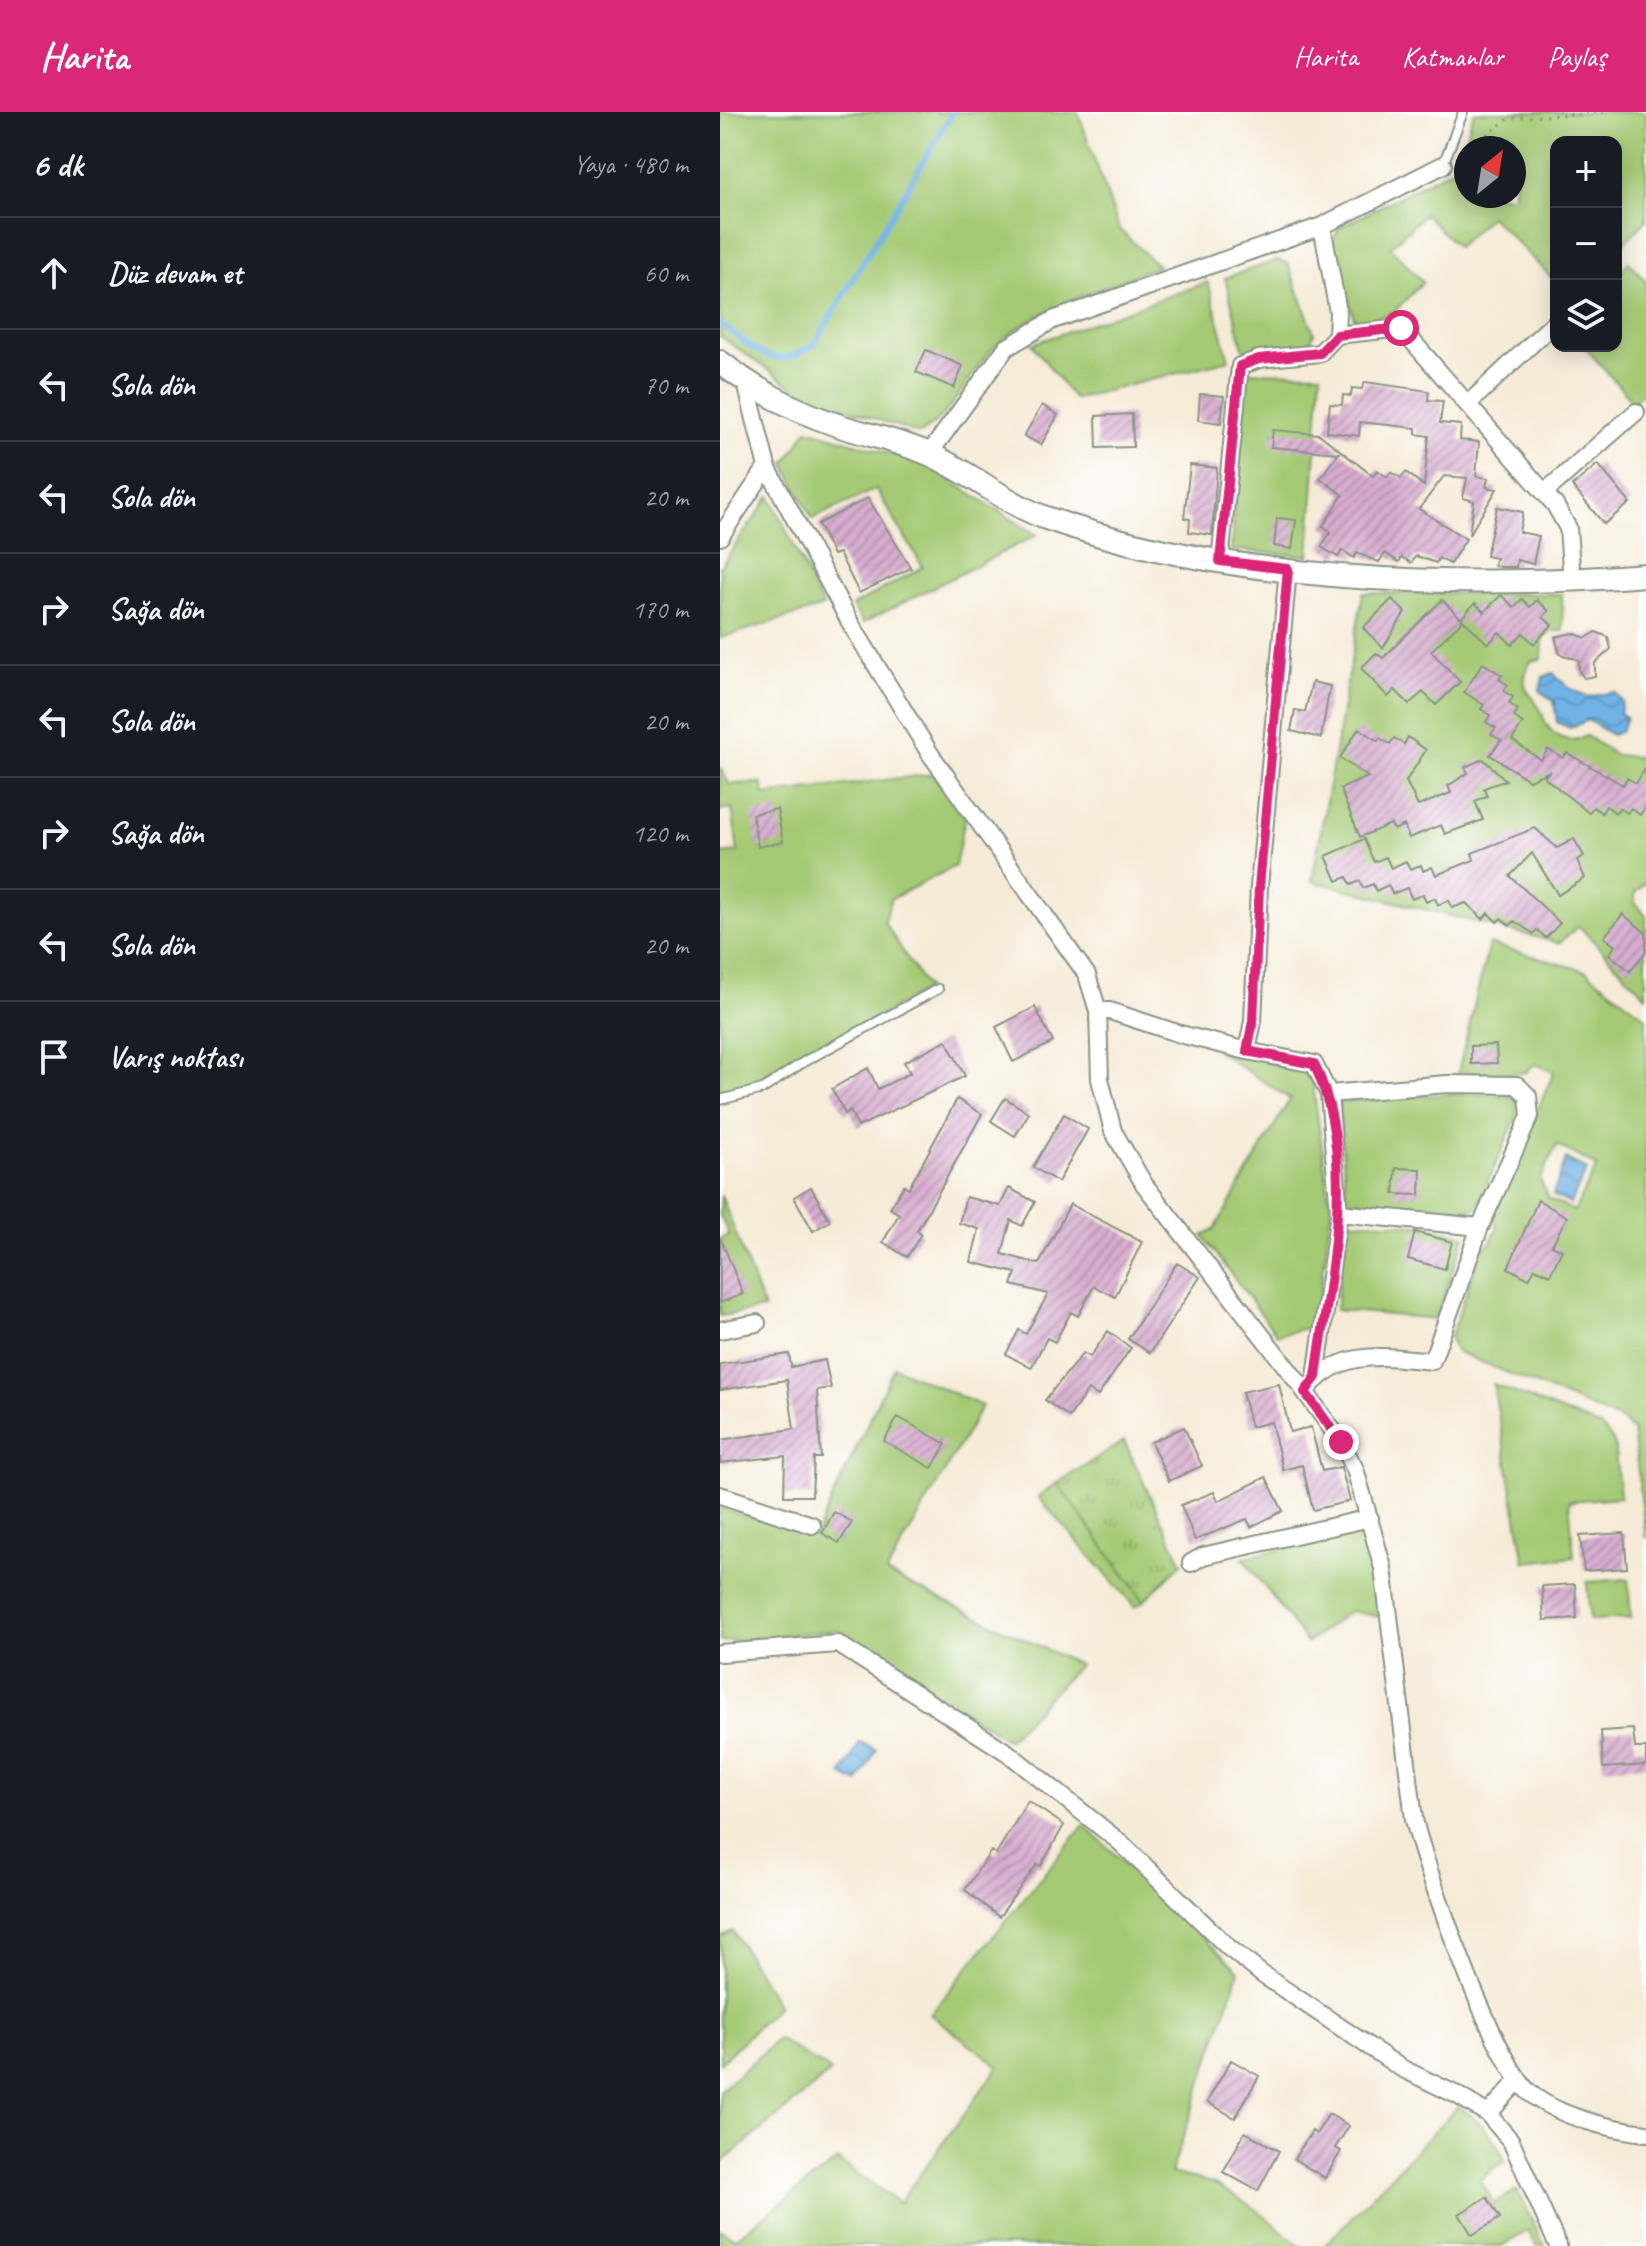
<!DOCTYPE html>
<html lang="tr">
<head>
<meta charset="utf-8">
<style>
  :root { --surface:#171b24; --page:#242831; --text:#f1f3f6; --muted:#9ea1a6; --line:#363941; --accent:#db2777 }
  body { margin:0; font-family:Caveat,sans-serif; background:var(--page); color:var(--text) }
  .controls { position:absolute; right:24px; top:24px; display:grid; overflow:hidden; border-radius:16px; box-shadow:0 4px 20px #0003 }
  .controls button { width:72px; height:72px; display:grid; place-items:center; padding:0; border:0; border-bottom:2px solid var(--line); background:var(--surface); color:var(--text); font:40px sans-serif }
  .compass { position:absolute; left:734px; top:24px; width:72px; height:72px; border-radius:50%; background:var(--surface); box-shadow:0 4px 20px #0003; rotate:30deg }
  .stop { position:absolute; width:24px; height:24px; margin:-18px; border:6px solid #db2777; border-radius:50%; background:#fff }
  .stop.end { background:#db2777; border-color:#fff; box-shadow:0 2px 8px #0008 }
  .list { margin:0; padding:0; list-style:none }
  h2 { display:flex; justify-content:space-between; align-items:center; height:104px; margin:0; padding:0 32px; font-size:34px }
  h2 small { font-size:26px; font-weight:400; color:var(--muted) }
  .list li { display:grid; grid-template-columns:52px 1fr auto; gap:24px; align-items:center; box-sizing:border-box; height:112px; padding:0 32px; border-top:2px solid var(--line) }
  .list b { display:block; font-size:30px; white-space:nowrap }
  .list em { font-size:26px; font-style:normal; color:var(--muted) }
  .icon { flex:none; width:44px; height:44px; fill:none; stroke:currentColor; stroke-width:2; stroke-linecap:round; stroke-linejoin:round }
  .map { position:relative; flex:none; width:926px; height:2134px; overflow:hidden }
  header { display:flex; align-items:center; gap:48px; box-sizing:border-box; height:112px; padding:0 40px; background:var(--accent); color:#fff }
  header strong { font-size:38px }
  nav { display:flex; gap:44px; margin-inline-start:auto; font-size:28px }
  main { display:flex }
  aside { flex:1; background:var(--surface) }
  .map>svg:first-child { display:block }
  .green { fill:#a5ca74; stroke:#628454; stroke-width:2; fill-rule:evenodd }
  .park { fill:url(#park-tufts); stroke:#628454; stroke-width:2 }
  .water { fill:url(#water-waves); stroke:#48788d; stroke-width:2 }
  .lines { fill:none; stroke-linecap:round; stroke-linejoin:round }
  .stream { stroke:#71b3e6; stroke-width:6 }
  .building { fill:url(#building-hatch) }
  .service-casing { stroke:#8a9486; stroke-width:12 }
  .minor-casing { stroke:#8a9486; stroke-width:20 }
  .tertiary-casing { stroke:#8a9486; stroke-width:26 }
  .path { stroke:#8a9486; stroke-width:3; stroke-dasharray:2 6; stroke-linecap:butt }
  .service { stroke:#fff; stroke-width:8 }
  .minor { stroke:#fff; stroke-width:16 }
  .tertiary { stroke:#fff; stroke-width:22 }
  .route { stroke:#db2777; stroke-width:10 }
</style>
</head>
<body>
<header>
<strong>Harita</strong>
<nav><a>Harita</a><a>Katmanlar</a><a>Paylaş</a></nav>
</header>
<main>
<aside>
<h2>6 dk<small>Yaya · 480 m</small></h2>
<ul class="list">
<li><svg class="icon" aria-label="ahead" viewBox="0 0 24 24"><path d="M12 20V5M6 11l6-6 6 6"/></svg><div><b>Düz devam et</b></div><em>60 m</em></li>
<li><svg class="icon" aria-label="left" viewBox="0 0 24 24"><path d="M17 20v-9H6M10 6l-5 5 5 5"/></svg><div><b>Sola dön</b></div><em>70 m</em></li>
<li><svg class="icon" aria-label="left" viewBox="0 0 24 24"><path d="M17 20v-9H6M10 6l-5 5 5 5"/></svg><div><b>Sola dön</b></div><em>20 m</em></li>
<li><svg class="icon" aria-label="right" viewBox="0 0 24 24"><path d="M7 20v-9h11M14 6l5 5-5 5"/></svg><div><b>Sağa dön</b></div><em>170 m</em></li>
<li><svg class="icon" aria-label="left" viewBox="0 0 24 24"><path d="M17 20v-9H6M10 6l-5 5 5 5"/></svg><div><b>Sola dön</b></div><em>20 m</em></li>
<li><svg class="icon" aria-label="right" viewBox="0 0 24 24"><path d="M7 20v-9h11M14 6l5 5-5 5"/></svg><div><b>Sağa dön</b></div><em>120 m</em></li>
<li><svg class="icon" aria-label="left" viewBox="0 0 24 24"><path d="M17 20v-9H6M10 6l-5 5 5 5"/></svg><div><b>Sola dön</b></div><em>20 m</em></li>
<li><svg class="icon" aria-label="arrive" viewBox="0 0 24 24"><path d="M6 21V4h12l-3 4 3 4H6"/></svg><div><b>Varış noktası</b></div></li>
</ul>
</aside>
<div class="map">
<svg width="926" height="2134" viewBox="0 0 926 2134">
  <defs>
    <pattern id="park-tufts" width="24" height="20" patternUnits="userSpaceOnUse" patternTransform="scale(2)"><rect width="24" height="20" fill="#a5ca74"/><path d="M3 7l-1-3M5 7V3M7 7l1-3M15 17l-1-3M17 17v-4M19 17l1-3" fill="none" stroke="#86a560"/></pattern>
    <pattern id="water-waves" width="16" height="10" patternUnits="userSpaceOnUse" patternTransform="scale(2)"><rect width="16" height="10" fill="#71b3e6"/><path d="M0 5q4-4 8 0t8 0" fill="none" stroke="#5c93bb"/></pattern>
    <pattern id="building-hatch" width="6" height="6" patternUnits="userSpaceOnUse" patternTransform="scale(2)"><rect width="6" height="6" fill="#d8add0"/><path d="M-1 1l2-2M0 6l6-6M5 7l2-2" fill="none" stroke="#af8eaa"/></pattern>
  </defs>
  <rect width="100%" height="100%" fill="#fff"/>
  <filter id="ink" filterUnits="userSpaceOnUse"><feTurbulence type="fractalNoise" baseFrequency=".0125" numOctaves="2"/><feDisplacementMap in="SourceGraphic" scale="16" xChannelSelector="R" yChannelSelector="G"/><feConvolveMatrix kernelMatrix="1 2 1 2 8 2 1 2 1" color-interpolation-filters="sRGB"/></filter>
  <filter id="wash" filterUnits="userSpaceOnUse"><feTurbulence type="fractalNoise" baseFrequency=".006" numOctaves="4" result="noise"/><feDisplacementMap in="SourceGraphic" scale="32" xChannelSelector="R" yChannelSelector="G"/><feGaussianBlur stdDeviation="1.8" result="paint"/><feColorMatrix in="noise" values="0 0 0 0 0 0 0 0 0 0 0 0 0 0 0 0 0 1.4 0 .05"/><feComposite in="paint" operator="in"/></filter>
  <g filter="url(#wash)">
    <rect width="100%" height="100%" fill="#f6ebd7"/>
    <path class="green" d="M0 0H358L399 117 438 154C389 175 321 195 281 229 249 256 237 301 199 322L80 280 0 224Z
      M754 0H926V109L896 138V30H836V170L770 104 737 135 705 102 670 135 703 170 674 200 639 212 634 206 612 130 619 116 737 54ZM746 36H794V84H746Z
      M558 148 568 152 594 221 589 232 525 243 505 166Z
      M909 150 926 169V278L913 290 864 234H896V163Z
      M488 170 509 248 354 287 312 232Z
      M526 260 601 261 589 444 511 438Z
      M88 317 204 352 317 423 143 511 132 494 203 455 156 377 92 407 65 352Z
      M50 384 103 495 0 526V455Z
      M643 481 842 482 843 519H834L823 526 822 547 811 549C794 579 815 581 822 602 829 623 845 634 866 624L896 643 926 646V770L915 781V791L926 803V884L859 814 839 831 592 769Z
      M0 655 9 672 42 671 44 683 213 662 245 706 235 754 171 787 164 810 207 877 40 971 0 981V742L18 740 12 696 0 698Z
      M769 832 866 859 926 905V1427L913 1319 901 1308 735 1239 730 1226 762 1137 770 1132 777 1116 773 1100 834 960 815 952 804 961H738ZM837 1033 877 1054 854 1099 829 1087 820 1067Z
      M496 938 591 961 611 1097 596 1214 557 1223 483 1124 495 1117 570 987Z
      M729 982 788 983 797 989 796 1006 756 1097 626 1088 619 990Z
      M1 1083 44 1197 0 1204V1127L9 1123 0 1103Z
      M625 1109 704 1113 745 1124 716 1207 616 1198Z
      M174 1255 262 1294 166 1461 359 1553 288 1628 117 1518 0 1530V1396L95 1424Z
      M773 1272 881 1315 894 1330 900 1385 849 1389 854 1445 805 1450Z
      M337 1371 424 1489 415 1495 318 1385Z
      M644 1417 660 1505 630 1499 587 1531 523 1446Z
      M908 1467 911 1506 870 1508 867 1470Z
      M364 1713 519 1859 451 2061 493 2071 536 2097 580 2134H0V2118L15 2126 118 2048 179 2091 279 1954 210 1902Z
      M13 1819 58 1894 0 1951V1825Z
      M58 1927 111 1960 0 2052V1979Z
      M738 1994C761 2010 775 2023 785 2049L760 2068 774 2091 797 2078 825 2134H817L808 2119 782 2134H604Z"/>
    <path class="park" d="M404 1329 462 1451 424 1489 337 1371Z"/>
    <path class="water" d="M833 561 849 576 868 585 894 580 902 589 900 601 906 605 901 619 892 623 868 608 850 616 837 610 834 589 820 579 823 565Z
      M846 1047 867 1058 850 1092 833 1083Z
      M140 1630 156 1638 138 1671 122 1662Z"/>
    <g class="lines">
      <path class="stream" d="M0 212C38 238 52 263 95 231L233 0"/>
    </g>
    <g id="blocks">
      <path class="building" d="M206 238 243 254 234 276 196 260Z
        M645 270 709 279 708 288 723 289 720 311 741 313 740 328 759 330 756 364 768 366 766 375 777 377 749 423 754 389 743 386 747 366 724 364 699 397 746 427 730 452 719 446 716 451 696 444 691 451 682 445 679 450 665 441 659 450 637 441 634 446 622 438 618 445 601 435 611 420 603 414 623 383 600 366 619 341 551 335 553 318 599 322 653 364 657 358 667 365 671 360 681 366 686 360 704 374 709 324 696 322V316L640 310 639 324 607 320 610 292 622 293 623 283 631 284 632 276 642 277Z
        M480 282 504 284 501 311 478 308Z
        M322 293 338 303 321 333 304 324Z
        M412 302 413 335 377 336 376 304Z
        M878 352 910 391 884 412 852 374Z
        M470 353 497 356 492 423 469 420 470 407 464 406Z
        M148 386 191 456 139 481 119 441 113 443 98 412Z
        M777 395 803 400 799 420 819 424 813 452 797 448 796 455H782L774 454 776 446 766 444Z
        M557 406 576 408 572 437 554 434Z
        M781 483 794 495 802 487 810 495 817 488 829 499 823 505 832 513 814 532 803 521 792 533 779 520 768 532 741 506 755 491 764 500Z
        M672 487 685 500 663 536 643 516Z
        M722 488 743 508 711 539 740 570 716 593 703 580 689 592 675 578 668 585 641 556 656 541 663 546Z
        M876 520 888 525 891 537 875 551V564L864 566 859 559V548L840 542 835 525 853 521 866 526Z
        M763 551 782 563 779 567 788 573 784 579 793 585 789 591 798 598 794 605 803 611 792 628 821 648 828 637 843 646 847 641 903 673 907 666 916 671 926 656V694L920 703 911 696 907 701 899 696 896 701 886 694 882 701 873 695 869 701 824 665 830 659 809 668 770 643 781 628 771 622 776 616 766 610 770 603 761 597 764 593 744 580Z
        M592 570 610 574 601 626 571 619 575 598 585 600Z
        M639 616 658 629 660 626 670 632 674 626 684 632 688 625 706 638 686 669 698 694 731 681 728 674 748 661 745 655 763 647 786 668 764 676 767 684 755 689 763 708 725 722 721 713 689 726 684 713 674 718 671 712 640 725 620 677 648 665 620 646Z
        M57 697 63 730 38 735 32 702Z
        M815 716 837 736 854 727 864 744 857 748 865 766 838 783 812 741 790 764 840 811 826 826 817 818 814 822 794 809 790 814 781 806 777 810 768 801 763 807 746 791 732 796 729 788 718 793 715 786 706 790 703 782 692 787 687 776 672 782 668 773 656 779 653 772 643 776 640 769 631 773 627 765 617 769 606 744 644 727 654 750 666 745 671 756 686 749 690 757 701 753 703 759 712 755 716 763 754 748 752 741Z
        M903 802 926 821V839L910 859 889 842 895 834 884 825Z
        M315 895 333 930 293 950 276 915Z
        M226 928 245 964 138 1015 130 998 125 1002 112 977 148 956 158 977 190 961 184 950Z
        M776 933 777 951 751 952V934Z
        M285 986 309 1001 295 1024 271 1009Z
        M237 987 262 1002 197 1119 201 1122 187 1145 163 1130 179 1102 170 1096 184 1073 189 1076Z
        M344 1002 368 1017 338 1070 313 1055Z
        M676 1056 701 1057 700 1083 674 1082Z
        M91 1075 110 1109 93 1119 74 1085Z
        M289 1076 315 1090 302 1114 291 1108 282 1142 319 1152 350 1092 422 1130 395 1185 374 1174 358 1204 351 1200 335 1230 327 1226 311 1256 286 1242 299 1218 306 1222 328 1182 292 1173 296 1161 251 1150 259 1117 239 1111 246 1085 280 1094Z
        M818 1088 847 1105 832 1133 842 1138 830 1163 815 1156 809 1167 788 1156Z
        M695 1120 732 1130 725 1157 688 1147Z
        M1 1127 23 1182 0 1191V1128Z
        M457 1151 480 1165 430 1241 408 1227Z
        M388 1219 411 1236 378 1284 368 1278 349 1305 325 1288 363 1241 370 1245Z
        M69 1242 71 1255 105 1248 111 1276 97 1278 101 1346H94L92 1384H64L65 1344 0 1351V1328L74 1317 67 1268 0 1278V1252Z
        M559 1272 570 1320 591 1315 602 1359 621 1355 630 1389 593 1398 582 1353 563 1358 551 1310 531 1315 522 1280Z
        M178 1305 226 1332 212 1356 164 1329Z
        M464 1315 482 1354 449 1369 431 1330Z
        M546 1365 563 1399 531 1415 527 1407 475 1428 461 1393 494 1380 498 1389Z
        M114 1400 132 1410 119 1431 102 1421Z
        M904 1421 907 1456 864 1459 860 1424Z
        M855 1472 857 1506 824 1508 822 1474Z
        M913 1617 915 1636H926V1653L883 1656 881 1619Z
        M308 1689 344 1713 321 1754 317 1752 279 1805 245 1778 271 1739 276 1742Z
        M511 1948 539 1964 515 2006 487 1990Z
        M609 2002 629 2014 615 2036 621 2039 605 2066 574 2047 592 2019 596 2022Z
        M525 2020 559 2039 538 2079 503 2060Z
        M767 2085 780 2106 752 2123 739 2102Z"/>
    </g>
  </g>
  <g filter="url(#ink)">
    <use href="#blocks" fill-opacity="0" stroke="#8a9486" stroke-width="2"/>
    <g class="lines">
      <g class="service-casing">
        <path id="service" d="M723 53 743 0
          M0 988 43 977 85 949 218 877"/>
      </g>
      <g class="minor-casing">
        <path id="minor" d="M617 223 681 216 835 393 848 416 852 469
          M26 271 47 355 132 514 209 640 367 863 378 899 380 967 393 1019 424 1072 581 1274 621 1330 635 1357 663 1456 694 1707C705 1757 775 1953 811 1982 840 2005 890 2017 926 2021
          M748 292 836 209
          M209 342 286 236 333 208 602 114 723 53
          M825 380 916 300
          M0 425 47 355
          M500 449 520 254 539 247 600 241 617 223 618 200 602 114
          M378 899H390L460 922 527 939 533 909 539 775 568 457
          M527 939 594 952 609 982 619 1101
          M0 1218 37 1211
          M596 1265 619 1101 760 1115
          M585 1280C618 1236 663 1244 712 1249L760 1115 810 1004 808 984 797 973 727 972 609 982
          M0 1383 92 1413
          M471 1451 483 1444 650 1406
          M0 1541 118 1532 288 1641 401 1731 508 1835 543 1863 681 1956 737 1983 768 2002 791 2029 838 2134
          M768 2002 798 1969"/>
      </g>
      <g class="tertiary-casing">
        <path id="tertiary" d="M0 250C34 277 76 299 117 313 147 323 180 329 209 342 250 360 285 391 326 406 509 470 735 478 926 463"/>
      </g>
      <path class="path" d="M747 36 790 6 889 0"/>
      <use href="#service" class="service"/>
      <use href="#minor" class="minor"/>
      <use href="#tertiary" class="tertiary"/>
    </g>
  </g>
  <g class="lines" filter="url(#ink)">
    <path class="route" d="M621 1330 585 1280 596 1265C609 1166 639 1045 594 952L527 939 533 909 539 775 568 457 500 449 520 254 539 247 600 241 617 223 681 216"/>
  </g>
</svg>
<div class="controls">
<button>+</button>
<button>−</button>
<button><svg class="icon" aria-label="layers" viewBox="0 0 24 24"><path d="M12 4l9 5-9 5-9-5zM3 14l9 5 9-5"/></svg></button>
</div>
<svg class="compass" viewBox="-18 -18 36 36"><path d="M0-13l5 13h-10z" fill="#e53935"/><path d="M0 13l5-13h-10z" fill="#9ea1a6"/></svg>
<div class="stop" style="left:681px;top:216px"></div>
<div class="stop end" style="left:621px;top:1330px"></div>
</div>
</main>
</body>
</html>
